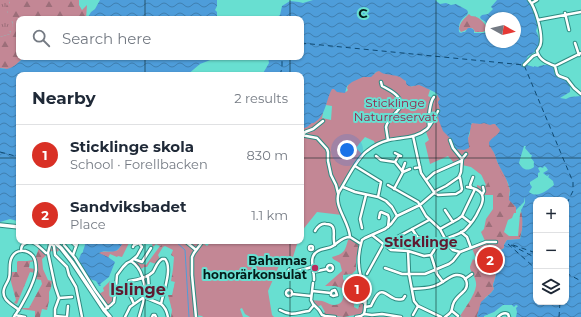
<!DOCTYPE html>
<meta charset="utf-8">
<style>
:root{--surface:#fff;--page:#f6f6f7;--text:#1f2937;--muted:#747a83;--line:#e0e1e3;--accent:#d93025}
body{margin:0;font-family:Montserrat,sans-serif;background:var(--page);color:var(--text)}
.controls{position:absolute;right:12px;bottom:12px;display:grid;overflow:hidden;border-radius:8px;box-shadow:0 1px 3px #0004}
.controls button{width:36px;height:36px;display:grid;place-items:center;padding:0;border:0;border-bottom:1px solid var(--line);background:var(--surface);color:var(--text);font:20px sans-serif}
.compass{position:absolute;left:485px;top:12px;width:36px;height:36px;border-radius:50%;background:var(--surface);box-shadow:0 1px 3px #0004;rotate:98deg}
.you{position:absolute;left:347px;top:150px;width:14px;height:14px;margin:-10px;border:3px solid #fff;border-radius:50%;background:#1a73e8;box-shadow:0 0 0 6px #1a73e833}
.badge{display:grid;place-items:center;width:26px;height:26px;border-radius:50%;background:var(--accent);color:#fff;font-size:13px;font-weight:700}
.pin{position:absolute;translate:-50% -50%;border:2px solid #fff;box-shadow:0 1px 4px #0006}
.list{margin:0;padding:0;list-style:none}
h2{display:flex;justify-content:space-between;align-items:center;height:52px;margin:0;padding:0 16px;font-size:17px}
h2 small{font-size:13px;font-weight:400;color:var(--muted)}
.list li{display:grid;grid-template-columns:26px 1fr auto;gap:12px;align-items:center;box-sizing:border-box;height:60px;padding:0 16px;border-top:1px solid var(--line)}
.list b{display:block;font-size:15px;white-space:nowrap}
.list p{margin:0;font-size:13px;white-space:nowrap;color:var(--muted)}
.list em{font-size:13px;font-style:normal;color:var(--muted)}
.icon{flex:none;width:22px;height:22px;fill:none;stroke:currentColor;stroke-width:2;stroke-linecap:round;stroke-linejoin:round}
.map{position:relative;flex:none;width:581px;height:317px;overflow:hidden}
.search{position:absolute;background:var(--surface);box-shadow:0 1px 3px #0004;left:16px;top:16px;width:288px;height:44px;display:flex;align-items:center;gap:10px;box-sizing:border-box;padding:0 14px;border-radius:8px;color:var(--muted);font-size:15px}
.panel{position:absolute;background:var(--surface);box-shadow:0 1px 3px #0004;left:16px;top:72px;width:288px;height:172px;border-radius:8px}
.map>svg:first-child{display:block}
.grass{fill:url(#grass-tufts)}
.forest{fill:url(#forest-firs)}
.park{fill:#c38795}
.water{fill:url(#water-waves);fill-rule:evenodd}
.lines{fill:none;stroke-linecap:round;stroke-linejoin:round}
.stream{stroke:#4e9dda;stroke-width:1}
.ferry{stroke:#0f4a73;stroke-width:1;stroke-dasharray:5 4;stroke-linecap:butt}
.minor-casing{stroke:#2d8b81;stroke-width:4.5}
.major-casing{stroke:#2d8b81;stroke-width:5.5}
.minor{stroke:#fff;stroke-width:2.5}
.major{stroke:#fff;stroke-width:3.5}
.grid{fill:none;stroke:#031c19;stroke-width:1;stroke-opacity:0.55}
.poi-dot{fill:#b82b5d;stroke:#68dfd1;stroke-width:1.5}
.labels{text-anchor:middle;stroke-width:4;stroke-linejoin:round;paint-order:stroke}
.park-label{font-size:12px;fill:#95244b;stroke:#68dfd1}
.poi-label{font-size:12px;font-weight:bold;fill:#031c19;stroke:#68dfd1;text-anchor:end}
.quarter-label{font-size:14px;font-weight:bold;fill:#5e1a30;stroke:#68dfd1}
.district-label{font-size:16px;font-weight:bold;fill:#5e1a30;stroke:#68dfd1}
.grid-label{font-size:13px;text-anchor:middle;font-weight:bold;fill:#031c19;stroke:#68dfd1;stroke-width:4;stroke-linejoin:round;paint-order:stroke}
</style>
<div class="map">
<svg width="581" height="317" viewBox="0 0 581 317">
<defs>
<pattern id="grass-tufts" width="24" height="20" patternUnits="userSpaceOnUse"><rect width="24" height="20" fill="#c38795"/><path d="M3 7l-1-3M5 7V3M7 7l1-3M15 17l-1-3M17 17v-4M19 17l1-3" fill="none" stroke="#9c6e79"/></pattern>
<pattern id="forest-firs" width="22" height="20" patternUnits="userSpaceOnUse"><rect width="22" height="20" fill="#c38795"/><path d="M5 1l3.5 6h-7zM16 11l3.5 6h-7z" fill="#9c6e79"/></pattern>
<pattern id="water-waves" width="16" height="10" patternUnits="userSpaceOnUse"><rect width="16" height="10" fill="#4e9dda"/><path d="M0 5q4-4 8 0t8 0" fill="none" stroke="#3f7fb0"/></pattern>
</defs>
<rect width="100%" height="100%" fill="#68dfd1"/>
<path class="grass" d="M0,0H9L10,1L7,11L13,24L12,31L9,32H11L10,34L0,37Z"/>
<path class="forest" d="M9,0H79V5L82,10L87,5L86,19H19V57H24C20,61 14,69 7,69C5,69 2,68 0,68V37L10,34L13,24L12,21H7C6,18 6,15 8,13C6,9 5,9 7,4L10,3Z
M469,14L471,16C479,16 484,22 488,29L483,32H475L474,30L472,28C468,28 465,31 461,32L459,29C460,22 464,19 469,14Z
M473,123L500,131L498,135L492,139V149L495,154L497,161L506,178L510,190L509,196L516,207V213H514L512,218L508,220L504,232L509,236H518L520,214L521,211C525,219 522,231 520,239L507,240L504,245V248L492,256L491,255L500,248L499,245L497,247L489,244L483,256V259L476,258L471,246L485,241L481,232L484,229L486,219L493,209V195H484L481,191L477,188V185L483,187L486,185L481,174L477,171L471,164L466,155L476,150L475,148H470L466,153C466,143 471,134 471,125Z
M351,239L357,243L359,246L356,260V270L352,274L343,275V279C354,291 355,291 354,307L358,309L360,303L364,304L363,311L361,314L344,317L323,315V314L325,312L321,305L317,307L312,300C316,301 322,300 325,302C328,303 331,305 334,305C344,305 345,295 342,288L335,286H325L342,271L340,263L333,259L332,257C344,254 345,251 348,240Z
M45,241C55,241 64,251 68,260L59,250L57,252L51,251L42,259L43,269L48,280L52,281L51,288L49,292V301L47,310L42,309L40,317H35V311L21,309V308H29L42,284L41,280L35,279L37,272L35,259L39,248L45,253L48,245Z
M176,241L186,317H171L172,310L168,295H172L175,282L171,281L173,269L174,257L171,255L173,250L165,246L163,247L158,255L160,259L158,260V262L156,264L150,262L147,267H144L141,269L137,264L133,262L134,260L146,265L160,246L165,242Z
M473,259L477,262H483L485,266L492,267L496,275L493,285L494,289L491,293L485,298L477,316L478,317H462L460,316C465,308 475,295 476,286C477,278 471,273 470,268C470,265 472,262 473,259Z
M34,260V261L30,262L29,268L35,269V273L30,272L17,304L14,303L16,300L10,278L11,272H17V262L18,261H27Z"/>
<path class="park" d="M380,70C387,74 394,74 401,77C406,79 406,84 410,86C412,87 413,86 416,85C422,84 426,87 430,90L428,96L434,99L438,94L440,99L450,137L461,149H466L470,147L468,138L470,134V128L472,127L470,125L473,123C479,124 487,120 493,123C496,123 499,127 501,129C500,134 496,136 492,138L489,146L494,156L496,164L504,178L506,192L493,194L487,179L471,167L462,165L460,160L454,163L448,156L430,164L425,143L429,140L426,132L375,144L374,141L365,137L359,144L356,148L362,154L337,194V197L342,215L317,212L301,232V127L323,113L322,118L331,120L332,106L326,105L327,97L332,88L346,92L348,90L347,88C350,78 363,77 372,75C375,74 376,71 380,70Z
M124,241H130L122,257L118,256L117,257L110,254L108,258L99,254L100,252C105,251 114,252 118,250C120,247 122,244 124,241Z
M154,241H178L180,243L182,241H204L203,243L207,246L211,242V241H298L293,257L282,259L268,291L272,315L274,317H250L245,314L242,308L240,309L243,317H203L202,316L196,315V317H174L171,305L176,276V265L174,251L172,246L166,242L160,246L156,244L153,247L152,245Z
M499,243H502C499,253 491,252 488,264L490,265V267L485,266C481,258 485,251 489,244L497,247Z
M110,281L115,288L113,302L108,306L99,294L104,291L103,288Z"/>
<path class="water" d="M100,0H217V6L215,10L217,12V18H219L220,19H87L91,12L95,9Z
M313,0H435L440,4L446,3L451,5L456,4L467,10L468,12L467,15C461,19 458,24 459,32L461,33L463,32H465L468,28H471L474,30V33H484L488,31L489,29L486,22L481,19L480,17L482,15L488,14L493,9L491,7L497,0H528C535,8 540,22 536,31C542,42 540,51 528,56L525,62V65H527L534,67V66L538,67C542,65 543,65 547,65C558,66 551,72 557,76C565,82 571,77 570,92L560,98L566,99L570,97L581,96V317H516L517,312L516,308L518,306L516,305L514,307L512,305H503L494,312L484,316V317H479L477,316L481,302L491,293L494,289L493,285L496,275L492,267H490V261L492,256L504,248V245L507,240L520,239C523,229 523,220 521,210L525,203V197L524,202L516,210V207L509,200C509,197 510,194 510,190C508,179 501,171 497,161C496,159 496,157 495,155C494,151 490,148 489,144C488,139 499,136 500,130L495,124H493L490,125L484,123L480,124L472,123L471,125C471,129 469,133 468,138C468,141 469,144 469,148L464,150L456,149L452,145L450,138L443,131L439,121L438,115L440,110L438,102L440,99C438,97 438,95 436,93C435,92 420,85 419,85C416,85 412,87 409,86C406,85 406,83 406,81C403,80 402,78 400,77C395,75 390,75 386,74C383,74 381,72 379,71L376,72L371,77H363L352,82L347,86L345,93L337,92L334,89H332C326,99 326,116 315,122C314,123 313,123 312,123C310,124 309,126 307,127C305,128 303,128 301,128V75H262L269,63L268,57H301V19H278L277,17L280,15L282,6L290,1L299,2L303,3ZM491,18H515V42H491ZM524,146H526L525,148L531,155H532L531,158C536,164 533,160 534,167C527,172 522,169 519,163L521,156ZM544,166L546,167L548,170L543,173L547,176L549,175V176L548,177L553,181L554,185C547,190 538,199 529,192L532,187L530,184V182L538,177V173L540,172L538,168L540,167L543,168ZM536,200H566V302H536Z
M25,57H215L213,59L200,64L187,75H19V220L17,221L10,219L0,222V68C2,68 5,69 7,69C14,68 19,61 25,57Z
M84,241H124C122,244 119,250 115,251C110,253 105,249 99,253L108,257L115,262L109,277L100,284L101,286H99L98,284L96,281C94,280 91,280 89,278C86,274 80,264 79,259L81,254L83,252V251L85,245Z"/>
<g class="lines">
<path class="stream" d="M175,241L185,250L189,317"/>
<path class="ferry" d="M301,43L524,65L573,182V191L566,205
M280,75L282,68V57
M0,152L19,157
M508,244L536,269
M511,245L536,258
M513,245L536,253
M566,273L581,281
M559,317L560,302"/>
<g class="minor-casing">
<path id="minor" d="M529,0C536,8 542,32 541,42C541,46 539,48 537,51C539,60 547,63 555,66
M532,3L537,0
M565,13L569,30
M538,20L581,12
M575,43L579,55
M524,65L533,56L538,54
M555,66L557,74L559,76L567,79L574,88L581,94
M555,66L581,53
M381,82L382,86C390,90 406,98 399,109C395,114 390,118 387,124L386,127L388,140
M429,126C428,119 430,101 434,97
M301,135L317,138L327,149L328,152V161L331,175L336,185L338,193
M303,135L305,132L313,129L323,121
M413,136L421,173L434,192
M450,140L453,148L462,159
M395,153L401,156
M376,156L381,160L395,162L403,172L394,189
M395,162L399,155
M355,166L381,182L378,197
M415,168L420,167
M402,171L405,163
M403,172L410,169
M426,180L434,173L461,161
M388,185L418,202L426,216L440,229L449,246L453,250L460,252
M343,187L355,192L378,197L386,201L392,207L397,216
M471,187L470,185L473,177
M435,193L436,191L446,186L459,177L461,172L462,159L466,154
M482,195L484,191L483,187
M445,210L453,222
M462,216L471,223
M379,218L380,213L381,212L388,215L389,218L388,227
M362,228L360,219L366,195
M412,229L418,238L424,237L426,239V241
M440,229L458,219L462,216L475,189
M315,231C318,226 321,223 326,224C339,224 331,238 335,245
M461,232L467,237L471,248
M372,235L391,250L408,251L424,256L431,255C434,251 436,246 440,243C447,236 458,236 465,230C471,224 476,217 479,210C487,196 482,189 467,187
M71,241L76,246
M185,241L196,250
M51,244L54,246L55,255L67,267L69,275L76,287L82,317
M51,244L50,245L48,253L55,286L59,298L55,309V317
M361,244L350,237C349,221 333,206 339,192C347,180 356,159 367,151C373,146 381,142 389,140C402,137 415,139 427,129C432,124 434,117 438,111
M64,245L75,258L95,290L108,308
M309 248a2 2 0 1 1 4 0a2 2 0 1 1-4 0Z
M21,251C21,247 22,244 26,243C34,239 40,248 46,253H48
M408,251L409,274L414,301L418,306L441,317
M73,255L78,241
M431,255L437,274L443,282
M134,259L142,262L151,248
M131,261L137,256L142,247L139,243L134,245L133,247
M327 268a3 3 0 1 1 6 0a3 3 0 1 1-6 0Z
M385,268L402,274H425L449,264L453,261L460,252L486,242H496
M288 272a3 3 0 1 1 6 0a3 3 0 1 1-6 0Z
M294,272L312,267
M313,272L327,269
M367,274L383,245L429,220
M465,279L472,274
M314,280C315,271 307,257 318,251C323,248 329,249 333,246C339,242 342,237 350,237
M313,283L311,300L313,304L319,310L322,315L325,316L335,317
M412,289C420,288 429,289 437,285C443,283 449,276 456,275C467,274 470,286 463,292C460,295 456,298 454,302C450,310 455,310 445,317
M286 293a3 3 0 1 1 6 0a3 3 0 1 1-6 0Z
M145,290L149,289L148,276
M312,291L331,293V295L333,296L337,295L336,292L335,290L332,291L331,293
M360,291L362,301L365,303
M292,294L311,296
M59,298L72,297
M134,304L129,293V281C137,280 147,278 153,272C156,267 157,262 162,259H165C173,268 163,293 161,304C165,307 167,312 168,317
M365,307L371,306C373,302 375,297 378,294C383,289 388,296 393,298C396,300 399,300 403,299L405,296
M104,310L111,305L114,302L116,287L117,275L123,267L127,263L131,261C137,265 140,269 142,276C143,280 145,284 145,289C146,296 141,309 139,317
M280,310C292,317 298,312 309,311L314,305
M452,311L458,316
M364,314C366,307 366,290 364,283C364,281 362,279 361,277C360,273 359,269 359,265C358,257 360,247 362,240L365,238L385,229L391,224L397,216L420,205L434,193L438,195L456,194L461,191L462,189L460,178L459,177
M15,315L25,317
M413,315L418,306
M55,316L66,317
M14,317C21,307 35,283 36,270C36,266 36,260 33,256C27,249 16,249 12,257C8,263 11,271 9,278C8,282 5,285 4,289C1,300 12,304 19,310
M67,317L68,306
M125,317L130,307L144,297L161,304
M152,317L153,315H155L156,317
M196,317L192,275V257L194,253L203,241
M356,317L361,316L364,314L372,315L382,314L401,317
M498,317C501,314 504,312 508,314L509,317"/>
</g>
<g class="major-casing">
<path id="major" d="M0,225L19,227
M53,241L61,248L72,262L104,310L110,317"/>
</g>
<use href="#minor" class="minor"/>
<use href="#major" class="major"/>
</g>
<path class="grid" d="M145,0V19M290,0V19M436,0V317M145,57V75M290,57V75M0,158H19M301,158H581M145,241V317M290,241V317"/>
<circle class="poi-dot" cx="315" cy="268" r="4"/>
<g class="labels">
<g class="park-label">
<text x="395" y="107">Sticklinge<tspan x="395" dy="14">Naturreservat</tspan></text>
</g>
<g class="poi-label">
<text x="307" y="265">Bahamas<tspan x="307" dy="14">honorärkonsulat</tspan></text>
</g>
<g class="quarter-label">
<text x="421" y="247">Sticklinge</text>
</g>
<g class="district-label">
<text x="138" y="295">Islinge</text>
</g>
</g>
<g class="grid-label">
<text x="363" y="18">C</text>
</g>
</svg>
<div class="controls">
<button>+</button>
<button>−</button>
<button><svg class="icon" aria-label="layers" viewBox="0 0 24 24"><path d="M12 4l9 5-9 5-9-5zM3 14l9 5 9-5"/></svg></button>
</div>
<svg class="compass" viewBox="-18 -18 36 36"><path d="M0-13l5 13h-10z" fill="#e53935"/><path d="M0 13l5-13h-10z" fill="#747a83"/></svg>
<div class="you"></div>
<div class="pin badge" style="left:357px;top:289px">1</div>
<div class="pin badge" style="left:490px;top:260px">2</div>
<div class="search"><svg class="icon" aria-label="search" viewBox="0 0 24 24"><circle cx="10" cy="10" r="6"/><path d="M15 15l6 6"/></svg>Search here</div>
<section class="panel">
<h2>Nearby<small>2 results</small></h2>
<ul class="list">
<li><span class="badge">1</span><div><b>Sticklinge skola</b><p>School · Forellbacken</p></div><em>830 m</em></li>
<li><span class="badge">2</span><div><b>Sandviksbadet</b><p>Place</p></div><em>1.1 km</em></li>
</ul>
</section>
</div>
